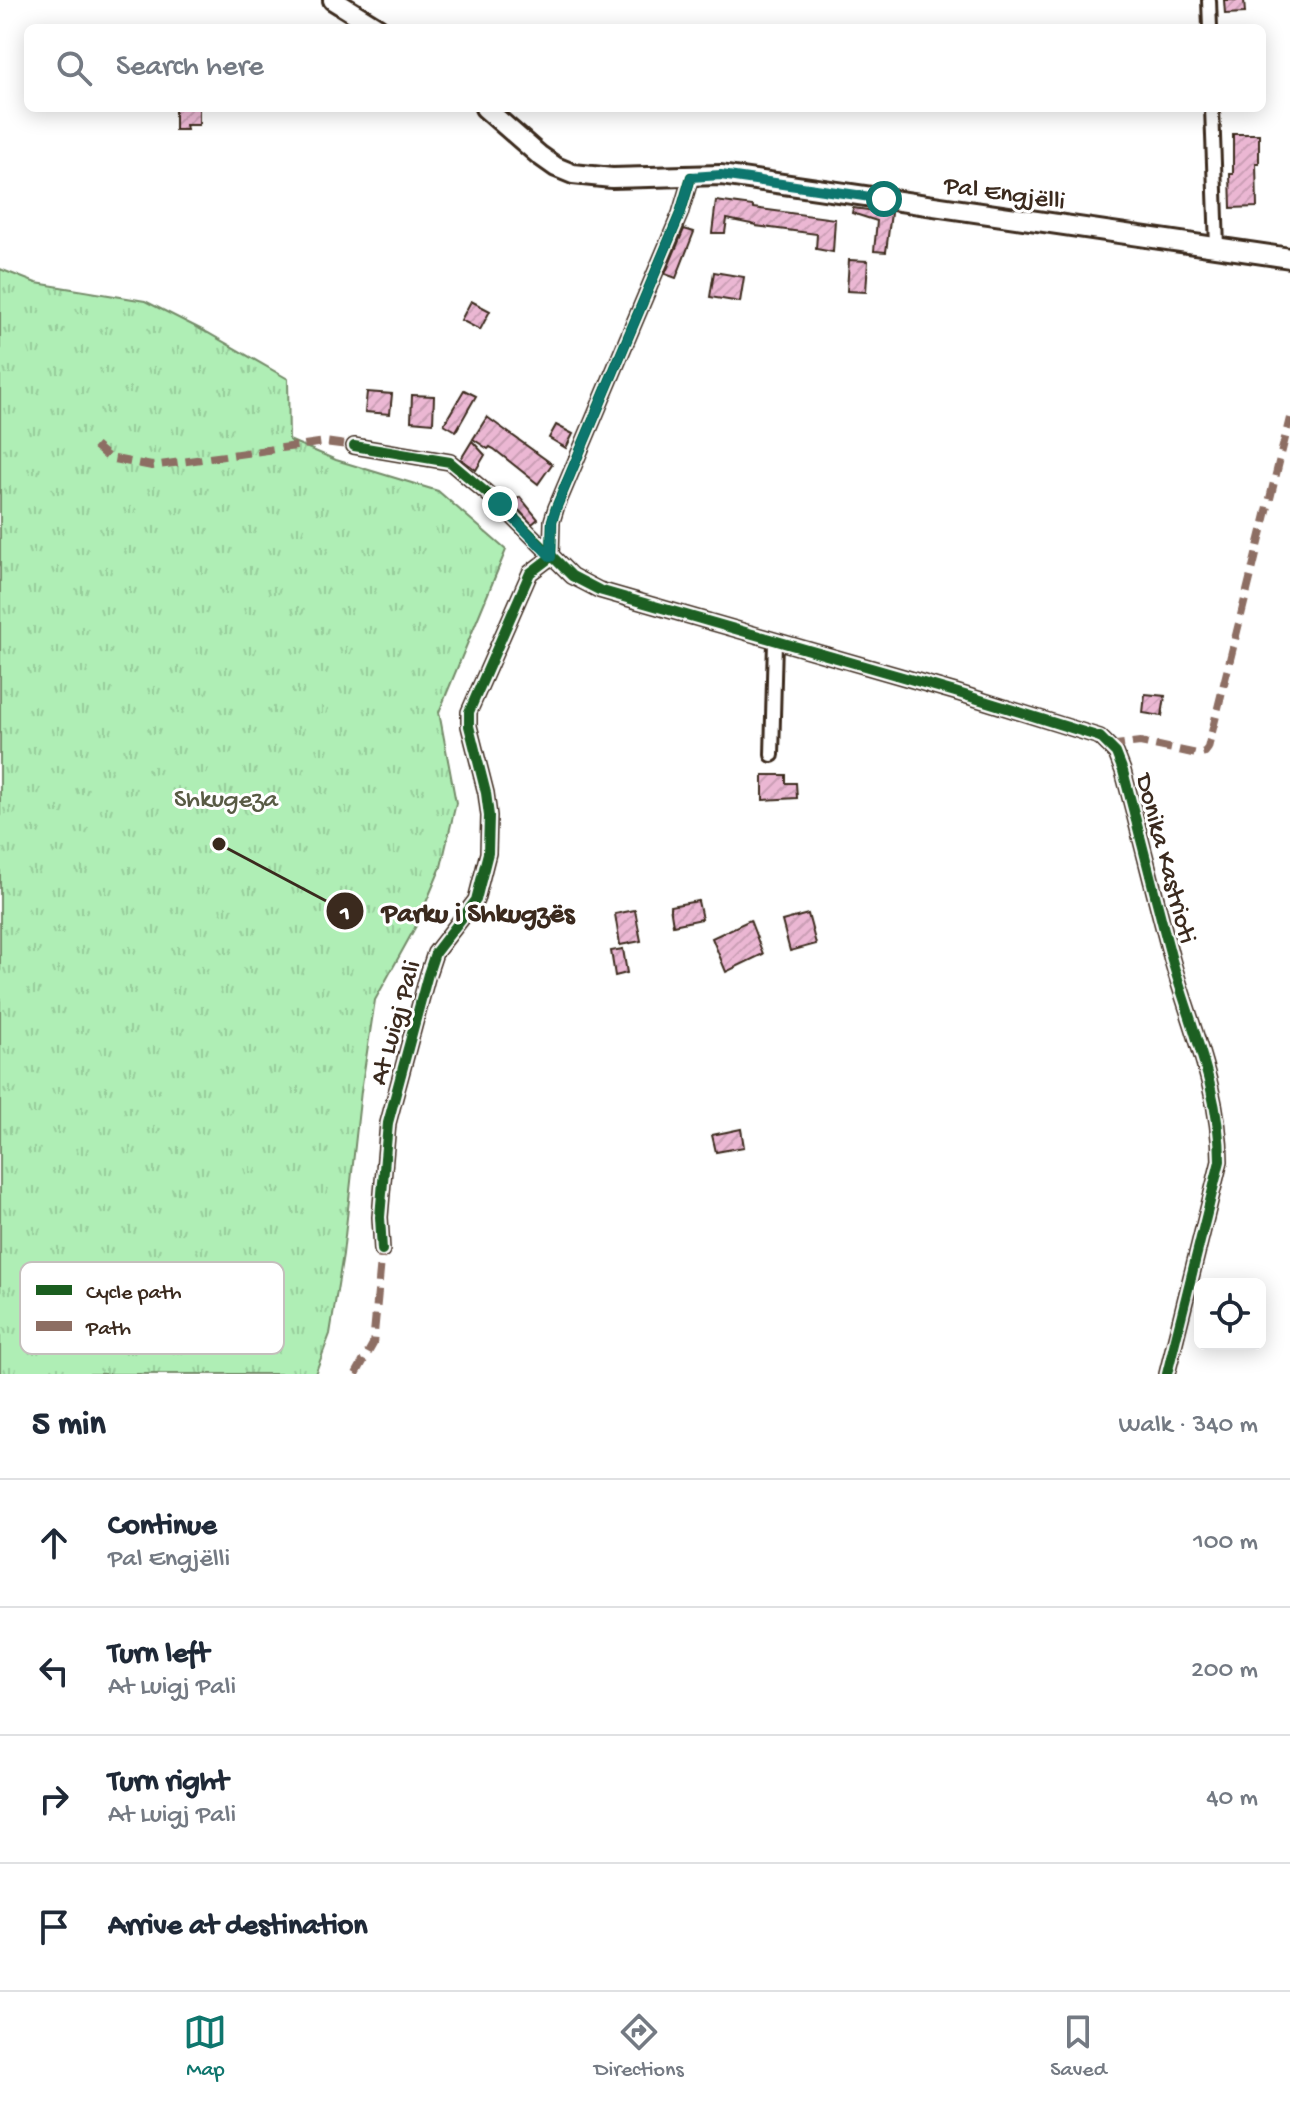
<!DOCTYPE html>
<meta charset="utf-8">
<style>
:root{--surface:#fff;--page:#f6f6f7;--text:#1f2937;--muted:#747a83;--line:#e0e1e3;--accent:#0f766e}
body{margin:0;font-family:"Gochi Hand",sans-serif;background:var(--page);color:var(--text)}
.controls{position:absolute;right:24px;bottom:24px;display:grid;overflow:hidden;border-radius:12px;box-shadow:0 4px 20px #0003}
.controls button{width:72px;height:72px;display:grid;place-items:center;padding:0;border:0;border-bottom:2px solid var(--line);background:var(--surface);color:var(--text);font:40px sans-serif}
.stop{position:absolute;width:24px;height:24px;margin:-18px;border:6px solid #0f766e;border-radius:50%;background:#fff}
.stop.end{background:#0f766e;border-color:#fff;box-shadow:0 2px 8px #0008}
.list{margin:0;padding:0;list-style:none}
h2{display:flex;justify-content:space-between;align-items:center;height:104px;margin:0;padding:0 32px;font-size:34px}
h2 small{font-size:26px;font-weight:400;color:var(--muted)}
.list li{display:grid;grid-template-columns:52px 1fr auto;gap:24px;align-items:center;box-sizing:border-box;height:128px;padding:0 32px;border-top:2px solid var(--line)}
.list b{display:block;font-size:30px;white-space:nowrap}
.list p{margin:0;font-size:26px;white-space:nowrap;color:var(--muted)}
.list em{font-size:26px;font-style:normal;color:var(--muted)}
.icon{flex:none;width:44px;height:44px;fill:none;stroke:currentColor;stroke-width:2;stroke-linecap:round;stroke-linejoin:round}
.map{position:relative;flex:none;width:1290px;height:1374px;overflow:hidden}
.search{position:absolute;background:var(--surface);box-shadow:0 4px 20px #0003;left:24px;right:24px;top:24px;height:88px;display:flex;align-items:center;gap:20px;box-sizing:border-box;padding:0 28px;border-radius:12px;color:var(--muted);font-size:30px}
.sheet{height:616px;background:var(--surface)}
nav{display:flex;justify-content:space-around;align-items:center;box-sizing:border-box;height:112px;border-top:2px solid var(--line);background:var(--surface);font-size:22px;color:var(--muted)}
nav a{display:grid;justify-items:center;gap:4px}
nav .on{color:var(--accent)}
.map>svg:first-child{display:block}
.park{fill:url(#park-tufts);stroke:#758c6a;stroke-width:2}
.building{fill:url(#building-hatch);stroke:#3b2a1e;stroke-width:2}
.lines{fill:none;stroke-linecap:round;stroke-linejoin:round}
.minor-casing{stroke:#3b2a1e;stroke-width:18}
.secondary-casing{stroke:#3b2a1e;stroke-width:24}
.minor{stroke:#fff;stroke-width:12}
.secondary{stroke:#fff;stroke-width:18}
.quiet{stroke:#8d6e63;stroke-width:8;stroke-dasharray:16 8;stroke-linecap:butt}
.cycleway-casing{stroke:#fff;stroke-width:15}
.cycleway{stroke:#1b5e20;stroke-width:10}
.route{stroke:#0f766e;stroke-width:10}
.labels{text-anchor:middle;stroke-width:6;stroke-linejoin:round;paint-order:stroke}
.street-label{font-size:26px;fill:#3b2a1e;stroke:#fff}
.park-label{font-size:26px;fill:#585b44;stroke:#fff}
.key{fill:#fff;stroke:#c4bfbc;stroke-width:2}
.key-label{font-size:22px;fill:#3b2a1e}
.leader{fill:none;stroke:#3b2a1e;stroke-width:3}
.callout-dot{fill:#3b2a1e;stroke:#fff;stroke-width:3}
.mark-label{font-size:24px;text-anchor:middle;font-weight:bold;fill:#fff}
.callout-label{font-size:28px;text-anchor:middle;font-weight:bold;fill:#3b2a1e;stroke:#fff;stroke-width:6;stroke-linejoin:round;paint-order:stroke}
</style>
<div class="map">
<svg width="1290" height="1374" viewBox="0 0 1290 1374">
<defs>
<pattern id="park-tufts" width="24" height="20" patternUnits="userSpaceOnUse" patternTransform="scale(2)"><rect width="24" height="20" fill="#afeeb5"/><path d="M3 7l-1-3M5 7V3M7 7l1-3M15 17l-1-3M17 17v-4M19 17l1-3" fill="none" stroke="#97cc9b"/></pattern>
<pattern id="building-hatch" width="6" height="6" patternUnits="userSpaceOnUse" patternTransform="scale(2)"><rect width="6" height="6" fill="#ebb7d3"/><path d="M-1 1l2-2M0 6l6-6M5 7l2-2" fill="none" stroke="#ca9eb5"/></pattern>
</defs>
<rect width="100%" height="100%" fill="#fff"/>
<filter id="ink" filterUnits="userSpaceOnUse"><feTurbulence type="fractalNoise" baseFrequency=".0125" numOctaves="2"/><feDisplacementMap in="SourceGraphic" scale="16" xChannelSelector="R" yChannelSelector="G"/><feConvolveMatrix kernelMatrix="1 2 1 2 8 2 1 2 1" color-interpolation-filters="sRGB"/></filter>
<g filter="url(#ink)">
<path class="park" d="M0,269L36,283L145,301L208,333L288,379L289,440L336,460L438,491L506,550L439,712L456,803L441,867L417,924L375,1000L361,1091L343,1254L330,1334L315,1374H0Z"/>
<path class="building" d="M1224,0H1244L1245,13L1225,14Z
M175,108H199V125H186L187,130H175Z
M1233,134H1259V163H1256L1257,207L1231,208L1230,174H1233Z
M716,201L753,206V208L835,219L833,252L816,249L817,234L756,226V225L727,219L725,233H712Z
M853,208L891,213L886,252L874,251L877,221L852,213Z
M684,229L694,232L676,278L665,274Z
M849,260L868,261L866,292L847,291Z
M714,272L744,277L740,302L710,297Z
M471,301L490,311L480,330L461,320Z
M464,390L476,396L456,431L444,424Z
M367,392L392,394L390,414L365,412Z
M412,395L434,396L433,423L411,421Z
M487,417L552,464L538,484L494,449L490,447L488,449L473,439Z
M556,425L573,434L566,448L549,438Z
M472,441L485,455L476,470L461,459Z
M520,497L538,519L532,524L512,503Z
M1145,694L1165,696L1162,716L1143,713Z
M763,775H786V783H796L797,798L763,800Z
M698,901L702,919L673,925L670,906Z
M635,910L641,941L620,945L615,914Z
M808,914L816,944L790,951L782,921Z
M750,920L763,954L726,972L712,938Z
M623,949L627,973L615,976L611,951Z
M741,1129L744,1147L716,1152L712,1135Z"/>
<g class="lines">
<g class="minor-casing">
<path id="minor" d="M1209,0L1210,28
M1212,108L1217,247
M354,446L450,462L500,504L572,576L599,590L955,692L1100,737L1116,753L1123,771C1140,834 1155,897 1172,960C1191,1027 1220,1091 1220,1161L1167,1374
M772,755L775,641
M382,1250L380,1217L388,1123L428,974L435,953L476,900L488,853L489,816L486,793L469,726V712L530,573L551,557L552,521L556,508L680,214L691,177"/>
</g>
<g class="secondary-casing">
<path id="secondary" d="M333,0L378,28
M485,108L539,155L556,167L573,174L612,178L721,175L1290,258"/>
</g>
<use href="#minor" class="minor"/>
<use href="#secondary" class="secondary"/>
<path class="quiet" d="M95,446L109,458L152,466L325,442L354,446
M1108,746L1140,742L1197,754L1205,752L1208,748L1290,418
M356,1374L373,1344L382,1250"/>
<g class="cycleway-casing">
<path id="cycleway" d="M354,446L450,462L500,504L572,576L599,590L955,692L1100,737L1116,753L1123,771C1140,834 1155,897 1172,960C1191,1027 1220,1091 1220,1161L1167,1374
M382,1250L380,1217L388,1123L428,974L435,953L476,900L488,853L489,816L486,793L469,726V712L530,573L551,557L552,521L556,508L680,214L691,177"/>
</g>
<use href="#cycleway" class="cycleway"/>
</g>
</g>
<g class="lines" filter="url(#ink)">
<path class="route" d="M500,504L551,557L552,521L556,508L680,214L691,177L721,175L884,199"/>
</g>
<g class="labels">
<g class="street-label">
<text transform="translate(1005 191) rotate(8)" y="9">Pal Engjëlli</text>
<text transform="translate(1168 858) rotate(75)" y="9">Donika Kastrioti</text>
<text transform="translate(393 1022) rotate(-74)" y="9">At Luigj Pali</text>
</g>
<g class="park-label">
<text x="226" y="806">Shkugeza</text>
</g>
</g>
<rect x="20" y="1262" width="264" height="92" rx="12" class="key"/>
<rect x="36" y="1285" width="36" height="10" fill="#1b5e20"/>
<rect x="36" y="1321" width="36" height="10" fill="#8d6e63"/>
<g class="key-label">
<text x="86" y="1298">Cycle path</text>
<text x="86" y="1334">Path</text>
</g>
<path class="leader" d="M219 844L345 911"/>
<g class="callout-dot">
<circle cx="219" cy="844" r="8"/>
<circle cx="345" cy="911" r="20"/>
</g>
<g class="mark-label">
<text x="345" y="919">1</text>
</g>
<g class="callout-label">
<text x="478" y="921">Parku i Shkugzës</text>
</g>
</svg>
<div class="controls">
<button><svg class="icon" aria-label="locate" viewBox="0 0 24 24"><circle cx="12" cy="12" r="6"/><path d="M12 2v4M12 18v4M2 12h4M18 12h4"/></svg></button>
</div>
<div class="stop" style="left:884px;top:199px"></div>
<div class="stop end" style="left:500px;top:504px"></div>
<div class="search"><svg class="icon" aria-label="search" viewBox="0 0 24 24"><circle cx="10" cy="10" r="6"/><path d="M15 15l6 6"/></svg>Search here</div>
</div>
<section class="sheet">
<h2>5 min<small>Walk · 340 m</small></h2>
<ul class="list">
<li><svg class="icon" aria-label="ahead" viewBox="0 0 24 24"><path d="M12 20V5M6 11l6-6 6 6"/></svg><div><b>Continue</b><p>Pal Engjëlli</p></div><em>100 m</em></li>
<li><svg class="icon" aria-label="left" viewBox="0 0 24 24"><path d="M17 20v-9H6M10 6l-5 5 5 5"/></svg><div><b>Turn left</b><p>At Luigj Pali</p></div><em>200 m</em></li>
<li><svg class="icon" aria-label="right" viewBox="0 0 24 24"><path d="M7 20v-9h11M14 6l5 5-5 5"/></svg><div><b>Turn right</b><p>At Luigj Pali</p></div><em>40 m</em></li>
<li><svg class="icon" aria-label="arrive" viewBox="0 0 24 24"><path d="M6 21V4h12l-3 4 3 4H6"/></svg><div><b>Arrive at destination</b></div></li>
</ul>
</section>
<nav>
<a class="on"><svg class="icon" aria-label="map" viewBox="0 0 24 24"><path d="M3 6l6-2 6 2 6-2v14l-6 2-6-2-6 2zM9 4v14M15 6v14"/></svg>Map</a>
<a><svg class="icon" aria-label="directions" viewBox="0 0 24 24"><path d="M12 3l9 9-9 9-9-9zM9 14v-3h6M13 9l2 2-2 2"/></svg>Directions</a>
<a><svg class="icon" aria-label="saved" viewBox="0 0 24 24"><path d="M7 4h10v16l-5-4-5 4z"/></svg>Saved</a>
</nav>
